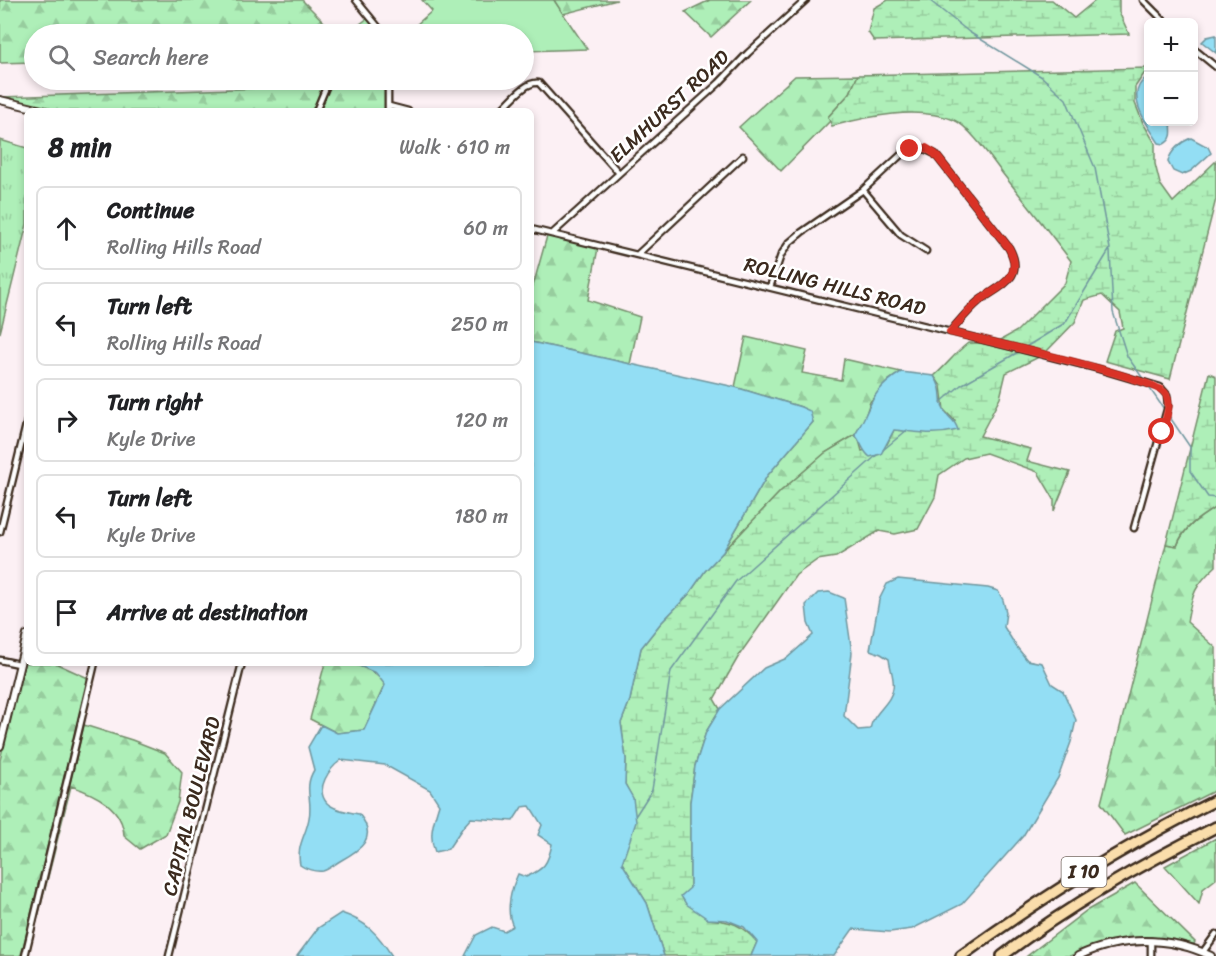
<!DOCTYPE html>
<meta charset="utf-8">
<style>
:root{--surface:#fff;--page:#f6f6f6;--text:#202124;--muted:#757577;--line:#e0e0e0}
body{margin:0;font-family:Sriracha,sans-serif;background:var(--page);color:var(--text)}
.controls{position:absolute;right:18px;top:18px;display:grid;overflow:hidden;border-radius:9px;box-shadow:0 3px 9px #0003}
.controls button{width:54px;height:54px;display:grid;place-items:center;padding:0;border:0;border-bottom:2px solid var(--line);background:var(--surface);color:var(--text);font:30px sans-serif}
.stop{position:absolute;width:18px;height:18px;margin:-14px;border:4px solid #d93025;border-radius:50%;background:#fff}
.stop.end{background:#d93025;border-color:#fff;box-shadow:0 2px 6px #0008}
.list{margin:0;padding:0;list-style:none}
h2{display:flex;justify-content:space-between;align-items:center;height:78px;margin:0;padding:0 24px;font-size:26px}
h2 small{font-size:20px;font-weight:400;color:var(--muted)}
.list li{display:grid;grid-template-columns:39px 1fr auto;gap:18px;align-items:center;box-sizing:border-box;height:84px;margin:0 12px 12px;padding:0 12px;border:2px solid var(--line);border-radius:9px}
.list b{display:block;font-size:22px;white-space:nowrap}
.list p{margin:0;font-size:20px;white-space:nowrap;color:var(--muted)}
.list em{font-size:20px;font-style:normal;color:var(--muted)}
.icon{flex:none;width:33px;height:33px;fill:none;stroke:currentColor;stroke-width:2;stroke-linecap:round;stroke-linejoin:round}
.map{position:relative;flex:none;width:1216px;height:956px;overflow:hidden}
.search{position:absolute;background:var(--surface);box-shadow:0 3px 9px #0003;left:24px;top:24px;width:510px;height:66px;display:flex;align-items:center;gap:15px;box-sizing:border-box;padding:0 21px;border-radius:33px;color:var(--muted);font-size:22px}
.panel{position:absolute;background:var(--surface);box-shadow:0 3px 9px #0003;left:24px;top:108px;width:510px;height:558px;border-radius:9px}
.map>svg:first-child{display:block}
.grass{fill:#aeefb8;stroke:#748c6b;stroke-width:1.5}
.forest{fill:url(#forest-firs);stroke:#748c6b;stroke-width:1.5}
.wetland{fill:url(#wetland-marsh);stroke:#748c6b;stroke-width:1.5}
.park{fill:url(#park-tufts);stroke:#748c6b;stroke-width:1.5}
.water{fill:#93def4;stroke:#70969e;stroke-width:1.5}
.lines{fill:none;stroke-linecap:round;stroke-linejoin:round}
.stream{stroke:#70969e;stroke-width:1.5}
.minor-casing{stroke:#3b2a1e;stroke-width:9}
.tertiary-casing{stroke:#3b2a1e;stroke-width:10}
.motorway-casing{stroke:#3b2a1e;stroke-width:14}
.minor{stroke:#fff;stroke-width:4.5}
.tertiary{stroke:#fff;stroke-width:6}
.motorway{stroke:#faddab;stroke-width:9}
.route{stroke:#d93025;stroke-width:8}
.labels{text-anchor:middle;stroke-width:5;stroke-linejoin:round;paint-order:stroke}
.shield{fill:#fff;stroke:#766a62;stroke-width:1.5}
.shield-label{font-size:18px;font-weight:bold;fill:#3b2a1e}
.street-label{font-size:20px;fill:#3b2a1e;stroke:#fff}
</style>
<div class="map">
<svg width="1216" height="956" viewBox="0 0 1216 956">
<defs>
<pattern id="forest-firs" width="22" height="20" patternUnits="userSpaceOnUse" patternTransform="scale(1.5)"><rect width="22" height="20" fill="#aeefb8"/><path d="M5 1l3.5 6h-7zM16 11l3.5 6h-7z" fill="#97cd9e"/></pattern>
<pattern id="wetland-marsh" width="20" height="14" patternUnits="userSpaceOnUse" patternTransform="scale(1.5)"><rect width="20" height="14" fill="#aeefb8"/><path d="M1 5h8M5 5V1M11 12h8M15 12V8" fill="none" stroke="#97cd9e"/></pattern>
<pattern id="park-tufts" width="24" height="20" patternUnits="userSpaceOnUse" patternTransform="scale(1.5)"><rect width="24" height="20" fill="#aeefb8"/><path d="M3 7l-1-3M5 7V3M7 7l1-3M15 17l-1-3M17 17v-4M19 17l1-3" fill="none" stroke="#97cd9e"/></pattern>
</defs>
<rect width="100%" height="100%" fill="#fcf0f4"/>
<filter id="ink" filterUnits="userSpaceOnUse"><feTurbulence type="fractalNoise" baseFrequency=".0167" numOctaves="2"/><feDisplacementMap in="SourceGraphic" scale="12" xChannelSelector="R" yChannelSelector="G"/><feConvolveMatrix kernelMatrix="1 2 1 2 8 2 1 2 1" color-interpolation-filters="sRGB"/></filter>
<g filter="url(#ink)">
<path class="grass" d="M422,0H554L587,49L524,51V34H409L408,32L432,11Z"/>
<path class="forest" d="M0,0H302L336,34H34V62L0,63Z
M554,0H617L563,14Z
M710,0H751L711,37L685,12Z
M368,18L381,34H347Z
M858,75L850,93L828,117L830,121L781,171L739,127L795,76Z
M385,84L386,105L384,111H320L330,85Z
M323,86L313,111H60L1,97Z
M547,236L598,248L588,300L640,317L630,364L531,342V286H533Z
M746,337L807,351L802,373L841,380L844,359L901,372L889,380L870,402L864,420L855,435L825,453L781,491L723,552L767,476L813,422L801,407L735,387Z
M1216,507V566C1195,585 1192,594 1187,622L1216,648V790L1125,835L1101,803L1166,544L1177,546C1184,527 1200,517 1216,507Z
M27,657V663H55L88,678L21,956H0V760L22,665Z
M325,663C351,663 368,663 385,684L364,730L337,733L310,719Z
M84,725L132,740L165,753L182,772L178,802L166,834L140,849L124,836C123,807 95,794 71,786L28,956Z
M1216,838V879L1203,889L1199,904L1165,866Z
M1135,883L1195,942L1194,944L1148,937L1135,938L1112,941L1090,947L1070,956H1027L1086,911Z"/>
<path class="wetland" d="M888,0H1052L1074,18L1096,0H1119V12L1129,34L874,41L868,32L874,8Z
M1148,68L1135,87V103L1143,123L1155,143V164L1160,184L1173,202L1216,161V199L1170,379L1105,361L1115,331L1123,328L1120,312L1102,295L1084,300L1075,322L1046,352L999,341L1017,331L1065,283L1071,261C1049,232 1026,203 1003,174C993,161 969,126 954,120C917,106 869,116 832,126L828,117L850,93L858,75Z
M968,343H981L1039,357L1006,373L1000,398L980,436L1031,449L1027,461L1070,472L1054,511V499L1038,472L986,453L964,458L939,475L935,497L918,529L895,534L879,531L836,557L817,560L796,575L740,654L714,699L720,709L706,732L695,766L690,802V889L708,919C732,921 741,924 757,942L751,956H664L647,903L622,863L633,799L625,784L626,759L621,723L630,700L641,648L660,624L689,594L705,571L781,491L825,453L855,435L859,440L862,451L887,444L894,430L909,431L955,421L944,410L941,386L934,376C946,366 955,353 968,343Z
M1209,373L1216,376V507C1200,517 1183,527 1177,546L1166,544Z"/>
<path class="park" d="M0,140L27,148V224L0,333Z"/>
<path class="water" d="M1216,35V53L1202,42L1207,37Z
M1148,74V122L1171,123C1172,133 1173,139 1164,144L1159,143C1150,129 1130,103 1139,86C1141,82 1146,78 1148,74Z
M1191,138L1208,147L1211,153L1191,171L1182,175L1173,171L1168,162C1170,151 1181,142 1191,138Z
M531,342L735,387L801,407L810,411L813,422L767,476L723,552L705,571L689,594L660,624L641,648L630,700L621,723L626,759L625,784L633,798L636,822L622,863L647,903L664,956H465L476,935L492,927L504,931L513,926C505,911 511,889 518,874L526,877C544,869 548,864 552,844L538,835L542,825L530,806L522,807L513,821L471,818L463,827L448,849L435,852C428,835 434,821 439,804L430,790L385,765L341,760C330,768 314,789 327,803C334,810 349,812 359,814C379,838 360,850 340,861C335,864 328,870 323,871C315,872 305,869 300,865C296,845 306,836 309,818C313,800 303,788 314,770L308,747L321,725L337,733L364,730L385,685L376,673L352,663H531Z
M901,372L934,376C945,392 938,398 944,410C948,419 954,417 958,430C934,436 918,432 894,430L881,454L870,457C862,451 862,443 855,435C873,405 868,393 901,372Z
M898,579L988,588L998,591L1003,600L1006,612L1004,627L1016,646L1027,660L1042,663L1052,684L1063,691L1076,720L1071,742L1058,778L1023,836L962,904L912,929L890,932L853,929L834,956H751L757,942L744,927L727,920L708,919L686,904L681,896L690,888V802L695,766L706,732L720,709L764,668L787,658L813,635L808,623L806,605L818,593L829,592L844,598L852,653L844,716L858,730L870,729C873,712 891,704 893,688C895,680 890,668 889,659L881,654L870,650L879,600L887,584Z
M341,913C366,921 378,934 392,956H297L318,928Z"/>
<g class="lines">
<path class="stream" d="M929,0L969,32L1042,77L1066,99L1095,168L1110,249L1065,323L1024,348
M1110,251L1113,312L1127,356L1144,380
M1148,386L1164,409
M941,402L961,385L1020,351
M1167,413L1190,447V471L1208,497L1216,498
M883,450L907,430
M636,815L652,790L671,671L736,581L877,455"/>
<g class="minor-casing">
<path id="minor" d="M356,0L384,34
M1143,0L1165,22
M1194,49L1216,67
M389,106L408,111
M316,111L329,80
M388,111V80
M500,111C510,102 525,81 539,83L619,173
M863,190L901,235L926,251
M531,229L1020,349L1099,369L1160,387L1167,395L1168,406L1134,528
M552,234L719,83L748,53L806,0
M638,254L743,156
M770,287L781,255L789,243L802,232L863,190L904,152L920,147L935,154L1009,248C1026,279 999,286 979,301C968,310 959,322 950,332
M0,532L27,421
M0,660L19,664
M1203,952L1216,934
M25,956L95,663
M169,956L242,663
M1151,956V941"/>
</g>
<g class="tertiary-casing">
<path id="tertiary" d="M0,100L46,111
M0,746L27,635
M1078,956C1121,936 1169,936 1211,956"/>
</g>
<g class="motorway-casing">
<path id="motorway" d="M961,956C1042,897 1126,845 1216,800
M1002,956C1068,906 1142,864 1216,827"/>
</g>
<use href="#minor" class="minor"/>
<use href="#tertiary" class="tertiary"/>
<use href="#motorway" class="motorway"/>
</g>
</g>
<g class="lines" filter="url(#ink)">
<path class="route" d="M910,149L926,148L935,154L1009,248C1025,279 999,286 979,301C968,310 959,322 950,332C979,339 1155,378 1165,393C1173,403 1165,421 1162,432"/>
</g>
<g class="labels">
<rect class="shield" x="1061.5" y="857" width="45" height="30" rx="4.5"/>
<g class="shield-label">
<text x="1084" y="878">I 10</text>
</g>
<g class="street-label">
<text transform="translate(669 106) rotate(-43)" y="7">ELMHURST ROAD</text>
<text transform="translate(835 286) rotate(14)" y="7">ROLLING HILLS ROAD</text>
<text transform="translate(191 806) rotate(-76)" y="7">CAPITAL BOULEVARD</text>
</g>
</g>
</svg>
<div class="controls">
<button>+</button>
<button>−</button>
</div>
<div class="stop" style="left:1162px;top:432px"></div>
<div class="stop end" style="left:910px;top:149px"></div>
<div class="search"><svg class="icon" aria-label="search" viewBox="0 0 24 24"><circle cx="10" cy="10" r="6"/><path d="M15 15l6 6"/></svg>Search here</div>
<section class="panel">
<h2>8 min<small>Walk · 610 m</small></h2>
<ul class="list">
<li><svg class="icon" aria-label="ahead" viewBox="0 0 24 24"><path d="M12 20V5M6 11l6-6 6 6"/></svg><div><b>Continue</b><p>Rolling Hills Road</p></div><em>60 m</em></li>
<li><svg class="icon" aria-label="left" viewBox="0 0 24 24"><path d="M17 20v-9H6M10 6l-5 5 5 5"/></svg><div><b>Turn left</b><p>Rolling Hills Road</p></div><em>250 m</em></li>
<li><svg class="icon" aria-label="right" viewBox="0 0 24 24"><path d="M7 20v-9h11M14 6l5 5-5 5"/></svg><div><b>Turn right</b><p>Kyle Drive</p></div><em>120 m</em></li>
<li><svg class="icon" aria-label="left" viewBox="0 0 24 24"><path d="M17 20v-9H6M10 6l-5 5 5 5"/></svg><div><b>Turn left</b><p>Kyle Drive</p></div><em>180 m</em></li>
<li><svg class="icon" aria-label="arrive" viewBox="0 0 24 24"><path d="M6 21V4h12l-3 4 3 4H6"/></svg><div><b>Arrive at destination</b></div></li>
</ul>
</section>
</div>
